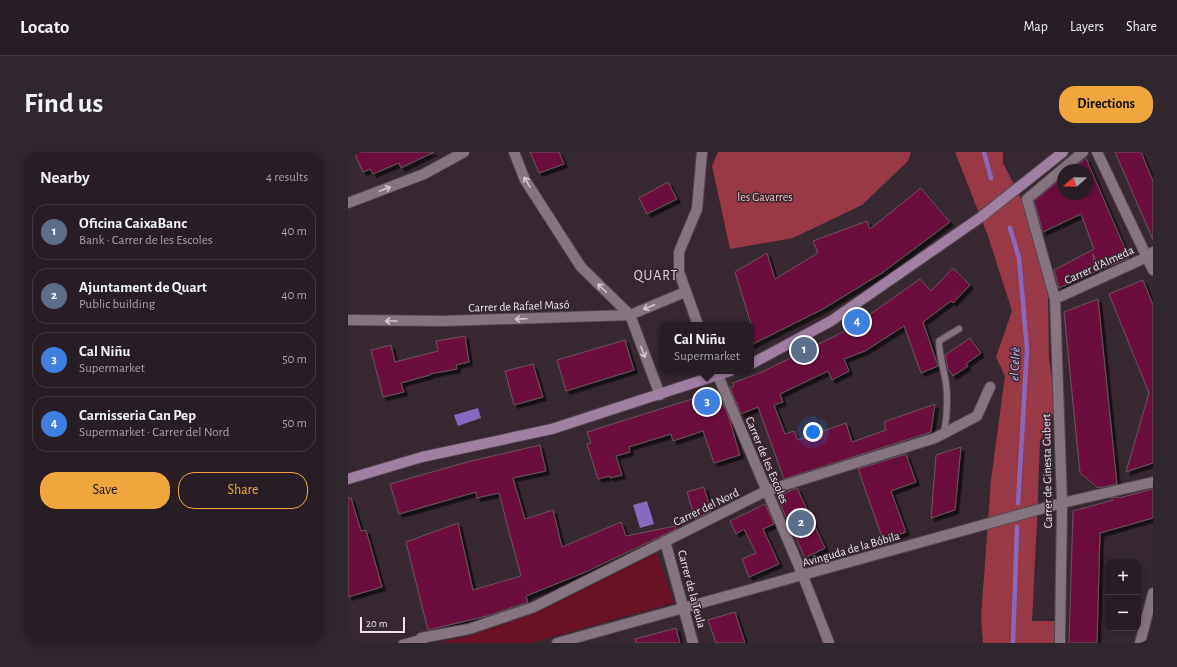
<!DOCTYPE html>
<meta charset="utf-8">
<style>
:root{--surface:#281d25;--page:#30262d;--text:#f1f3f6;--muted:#a5a2a7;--line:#443b42;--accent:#efa73d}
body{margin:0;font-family:"Alegreya Sans",sans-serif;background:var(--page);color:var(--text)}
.controls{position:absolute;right:12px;bottom:12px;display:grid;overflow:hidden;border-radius:8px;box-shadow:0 2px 10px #0003}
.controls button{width:36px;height:36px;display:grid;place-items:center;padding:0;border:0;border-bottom:1px solid var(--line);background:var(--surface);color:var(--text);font:20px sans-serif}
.compass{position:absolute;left:709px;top:12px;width:36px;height:36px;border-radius:50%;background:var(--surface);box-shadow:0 2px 10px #0003;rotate:250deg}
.scale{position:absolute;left:12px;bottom:10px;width:45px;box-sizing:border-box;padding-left:4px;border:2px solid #efe4eb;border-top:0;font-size:11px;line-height:14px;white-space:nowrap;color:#efe4eb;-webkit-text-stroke:3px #362731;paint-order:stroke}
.you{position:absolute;left:465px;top:280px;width:14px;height:14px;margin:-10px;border:3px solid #fff;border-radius:50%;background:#1a73e8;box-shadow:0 0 0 6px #1a73e833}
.badge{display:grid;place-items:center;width:26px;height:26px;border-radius:50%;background:var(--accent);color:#fff;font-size:13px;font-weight:700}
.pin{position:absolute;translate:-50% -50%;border:2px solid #fff;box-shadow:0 1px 4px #0006}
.popup{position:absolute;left:312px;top:170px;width:94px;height:52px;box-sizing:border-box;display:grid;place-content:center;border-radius:8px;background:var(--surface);filter:drop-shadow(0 1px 3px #0005);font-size:13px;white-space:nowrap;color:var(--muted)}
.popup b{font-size:15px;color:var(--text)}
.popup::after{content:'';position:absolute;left:50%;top:100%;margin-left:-8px;border:8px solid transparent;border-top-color:var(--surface)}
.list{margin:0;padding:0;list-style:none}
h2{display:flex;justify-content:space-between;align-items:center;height:52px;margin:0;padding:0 16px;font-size:17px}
h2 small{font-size:13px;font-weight:400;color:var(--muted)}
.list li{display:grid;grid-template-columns:26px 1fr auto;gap:12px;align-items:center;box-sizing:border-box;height:56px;margin:0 8px 8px;padding:0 8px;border:1px solid var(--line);border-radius:16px}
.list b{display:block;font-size:15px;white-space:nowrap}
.list p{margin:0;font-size:13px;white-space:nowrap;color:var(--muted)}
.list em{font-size:13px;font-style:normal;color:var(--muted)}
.actions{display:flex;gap:8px;padding:12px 16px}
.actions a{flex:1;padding:9px 0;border:1px solid var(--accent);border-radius:16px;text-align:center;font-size:14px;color:var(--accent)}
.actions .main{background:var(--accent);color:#111}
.map{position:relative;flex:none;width:805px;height:491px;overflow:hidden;border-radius:16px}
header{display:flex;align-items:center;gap:24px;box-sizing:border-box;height:56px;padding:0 20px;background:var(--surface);border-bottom:1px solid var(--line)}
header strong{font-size:19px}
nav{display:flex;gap:22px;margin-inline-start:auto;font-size:14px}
.intro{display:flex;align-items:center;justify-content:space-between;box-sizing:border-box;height:96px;padding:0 24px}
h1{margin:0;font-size:28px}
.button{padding:10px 18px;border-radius:16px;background:var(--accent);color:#111;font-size:14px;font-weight:700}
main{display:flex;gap:24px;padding:0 24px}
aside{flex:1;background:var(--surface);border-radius:16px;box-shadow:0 2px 10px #0003}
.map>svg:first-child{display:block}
.green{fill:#6a1223}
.forest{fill:#993945}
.water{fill:#8869be}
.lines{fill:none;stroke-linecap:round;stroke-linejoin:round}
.stream{stroke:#8869be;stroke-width:4.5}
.building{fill:#6b113d;stroke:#69545b;filter:url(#shadow)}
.lane-casing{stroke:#544650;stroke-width:8}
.street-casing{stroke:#544650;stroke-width:12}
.secondary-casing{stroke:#544650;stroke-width:12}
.lane{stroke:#877481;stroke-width:6}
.street{stroke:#877481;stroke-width:10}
.secondary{stroke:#a17fa3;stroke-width:10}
.oneway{stroke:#d5c8d0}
.labels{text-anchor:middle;stroke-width:3;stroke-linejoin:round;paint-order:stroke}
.park-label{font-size:12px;fill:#f5bec0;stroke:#362731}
.street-label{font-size:12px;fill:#efe4eb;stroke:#362731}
.water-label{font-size:13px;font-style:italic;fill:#ceb8fa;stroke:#362731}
.quarter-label{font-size:14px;letter-spacing:1px;fill:#e3cfdc;stroke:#362731}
</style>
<header>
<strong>Locato</strong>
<nav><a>Map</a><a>Layers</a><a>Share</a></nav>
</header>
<div class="intro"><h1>Find us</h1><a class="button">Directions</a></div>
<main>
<aside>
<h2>Nearby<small>4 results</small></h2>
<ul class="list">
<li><span class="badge" style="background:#5c6f8a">1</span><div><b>Oficina CaixaBanc</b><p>Bank · Carrer de les Escoles</p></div><em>40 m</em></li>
<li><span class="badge" style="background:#5c6f8a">2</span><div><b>Ajuntament de Quart</b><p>Public building</p></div><em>40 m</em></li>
<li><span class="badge" style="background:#3f7fe0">3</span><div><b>Cal Niñu</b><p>Supermarket</p></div><em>50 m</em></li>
<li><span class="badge" style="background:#3f7fe0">4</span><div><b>Carnisseria Can Pep</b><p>Supermarket · Carrer del Nord</p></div><em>50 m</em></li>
</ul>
<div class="actions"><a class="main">Save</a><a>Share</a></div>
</aside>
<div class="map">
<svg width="805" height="491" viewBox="0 0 805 491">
<defs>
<filter id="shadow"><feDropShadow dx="3.5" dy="3.5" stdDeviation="0" flood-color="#0009"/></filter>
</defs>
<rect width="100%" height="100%" fill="#362731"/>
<path class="green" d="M309,401L326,451L183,491H91L121,484L188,461Z"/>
<path class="forest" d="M370,0H563L560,9L514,53L445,86L382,97L364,14Z
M607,0H655V11L677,54L700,142L701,207L708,255L692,289L689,370L684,469H707L706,491H635L633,466L643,328L657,224L648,205L664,159L640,84Z"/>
<path class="water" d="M130,256L133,266L110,274L106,263Z
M299,349L306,372L292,376L285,353Z"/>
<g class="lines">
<path class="stream" d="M636,0L643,26
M662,76L671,106L679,197L670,351
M665,491L669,375"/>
</g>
<path class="building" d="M6,0H86L53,16L51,11L25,22L22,17L15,20Z
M182,0H211L216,12L191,21Z
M767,0H793L805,29V88Z
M738,6L781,106L752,118L745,102L747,120L711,136L706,118L746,97L733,62L695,80L686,49L715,25V42H739V18H724Z
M320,30L329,47L299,62L291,46Z
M573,36L602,70L534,121L475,157L403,193V172L387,120L419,101L427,127L470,101L465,89L519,69L522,77Z
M605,116L622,133L605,151L603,149L575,170L590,214L573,221L556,174L517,199L496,207L501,219L484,228L480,219L432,242L435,250L426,253L437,282L446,279L450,288L498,271L504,290L538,278L536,270L587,252L583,280L436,327L410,255L393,262L382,235L386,234L385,231L414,220L487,184L504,175L572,127L583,139Z
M795,128L805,153V311L778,320L801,241L761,142Z
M750,147L769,332L750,336L732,321L716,160Z
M117,184L121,210L108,213L109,217L82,222V223L53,231L56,240L35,245L23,198L43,193L47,210L90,199L88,189Z
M622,186L633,201L618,212L620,214L605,224L600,217L597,203Z
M277,188L286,218L218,239L209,208Z
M185,212L195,245L166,253L157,219Z
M370,239L381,266L392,303L366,311L355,279L325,289L323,282L281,295L282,300L268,304L274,323L262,326V324L250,327L239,292L243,291L239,280Z
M192,293L198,319L165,326L177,367L205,358L214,395L273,370L278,384L327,374L328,377L240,419L178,444L180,450L139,464L80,478L58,390L110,371L125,438L173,424L159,372L151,341L129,346L128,340L51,362L42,332L119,310Z
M613,295L607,358L583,366L588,303Z
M558,302L568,330L543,339L558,380L535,388L510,317Z
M356,335L363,359L347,367L339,340Z
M449,336L477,396L457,406L429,345Z
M805,337V366L752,381L749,491H721L725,359L765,348L763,346L770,345L771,346Z
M0,346H3L13,379L18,378L34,435L0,445Z
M417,352L426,372L415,377L431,412L401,425L394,407L408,401L396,377L388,382L382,369Z
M387,460L397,491H368L360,468Z
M328,476L332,491H288L287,487Z"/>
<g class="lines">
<g class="lane-casing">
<path id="lane" d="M596,281C599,265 600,248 598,232C596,217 591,204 591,189L611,177
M54,491L73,486"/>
</g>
<g class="street-casing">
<path id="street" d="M166,0L177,28L233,115L282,163L312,243
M749,0L805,118
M0,51L76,22L116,0
M707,147L799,105L805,100
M0,168L96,169L282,163L337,140
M350,173L331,120V100L349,57L354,0
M368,219L455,424L481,491
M317,389L345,491
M74,491L73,486L121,477L186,455L418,339L587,286L629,264L642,235
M209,491L714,351L805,330
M712,491L714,351L707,147L679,47L735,0
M792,491L805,441"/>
</g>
<g class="secondary-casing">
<path id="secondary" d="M403,212L483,169L633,65L715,0
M0,327L74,305L204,277L382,219"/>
</g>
<use href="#lane" class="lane"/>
<use href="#street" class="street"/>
<use href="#secondary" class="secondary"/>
</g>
<defs><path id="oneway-shaft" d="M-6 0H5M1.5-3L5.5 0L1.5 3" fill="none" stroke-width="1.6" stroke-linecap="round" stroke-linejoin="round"/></defs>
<g class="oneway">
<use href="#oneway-shaft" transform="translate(179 30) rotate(-120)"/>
<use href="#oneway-shaft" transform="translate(37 37) rotate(-21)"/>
<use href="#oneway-shaft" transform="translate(254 136) rotate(-135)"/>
<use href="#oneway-shaft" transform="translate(301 155) rotate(157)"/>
<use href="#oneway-shaft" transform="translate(173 167) rotate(178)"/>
<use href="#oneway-shaft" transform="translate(43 169) rotate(-180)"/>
<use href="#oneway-shaft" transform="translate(295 200) rotate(69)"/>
</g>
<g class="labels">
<g class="park-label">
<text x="417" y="49">les Gavarres</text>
</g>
<g class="street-label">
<text transform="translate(751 113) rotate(-25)" y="4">Carrer d'Almeda</text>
<text transform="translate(171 154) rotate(-2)" y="4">Carrer de Rafael Masó</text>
<text transform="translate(419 308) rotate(67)" y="4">Carrer de les Escoles</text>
<text transform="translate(699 319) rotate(-91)" y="4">Carrer de Ginesta Gubert</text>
<text transform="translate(358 355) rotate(-26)" y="4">Carrer del Nord</text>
<text transform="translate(503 397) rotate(-16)" y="4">Avinguda de la Bóbila</text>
<text transform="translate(344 437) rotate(75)" y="4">Carrer de la Teula</text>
</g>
<g class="water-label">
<text transform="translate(666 212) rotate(-88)" y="5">el Celrè</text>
</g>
<g class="quarter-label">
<text x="308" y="128">QUART</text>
</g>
</g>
</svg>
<div class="controls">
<button>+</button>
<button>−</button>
</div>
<svg class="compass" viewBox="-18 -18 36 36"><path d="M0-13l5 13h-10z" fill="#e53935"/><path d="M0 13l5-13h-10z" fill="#a5a2a7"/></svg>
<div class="scale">20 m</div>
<div class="you"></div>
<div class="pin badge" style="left:456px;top:198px;background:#5c6f8a">1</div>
<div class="pin badge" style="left:453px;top:371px;background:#5c6f8a">2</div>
<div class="pin badge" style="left:359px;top:250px;background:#3f7fe0">3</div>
<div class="popup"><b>Cal Niñu</b>Supermarket</div>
<div class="pin badge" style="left:509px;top:170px;background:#3f7fe0">4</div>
</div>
</main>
